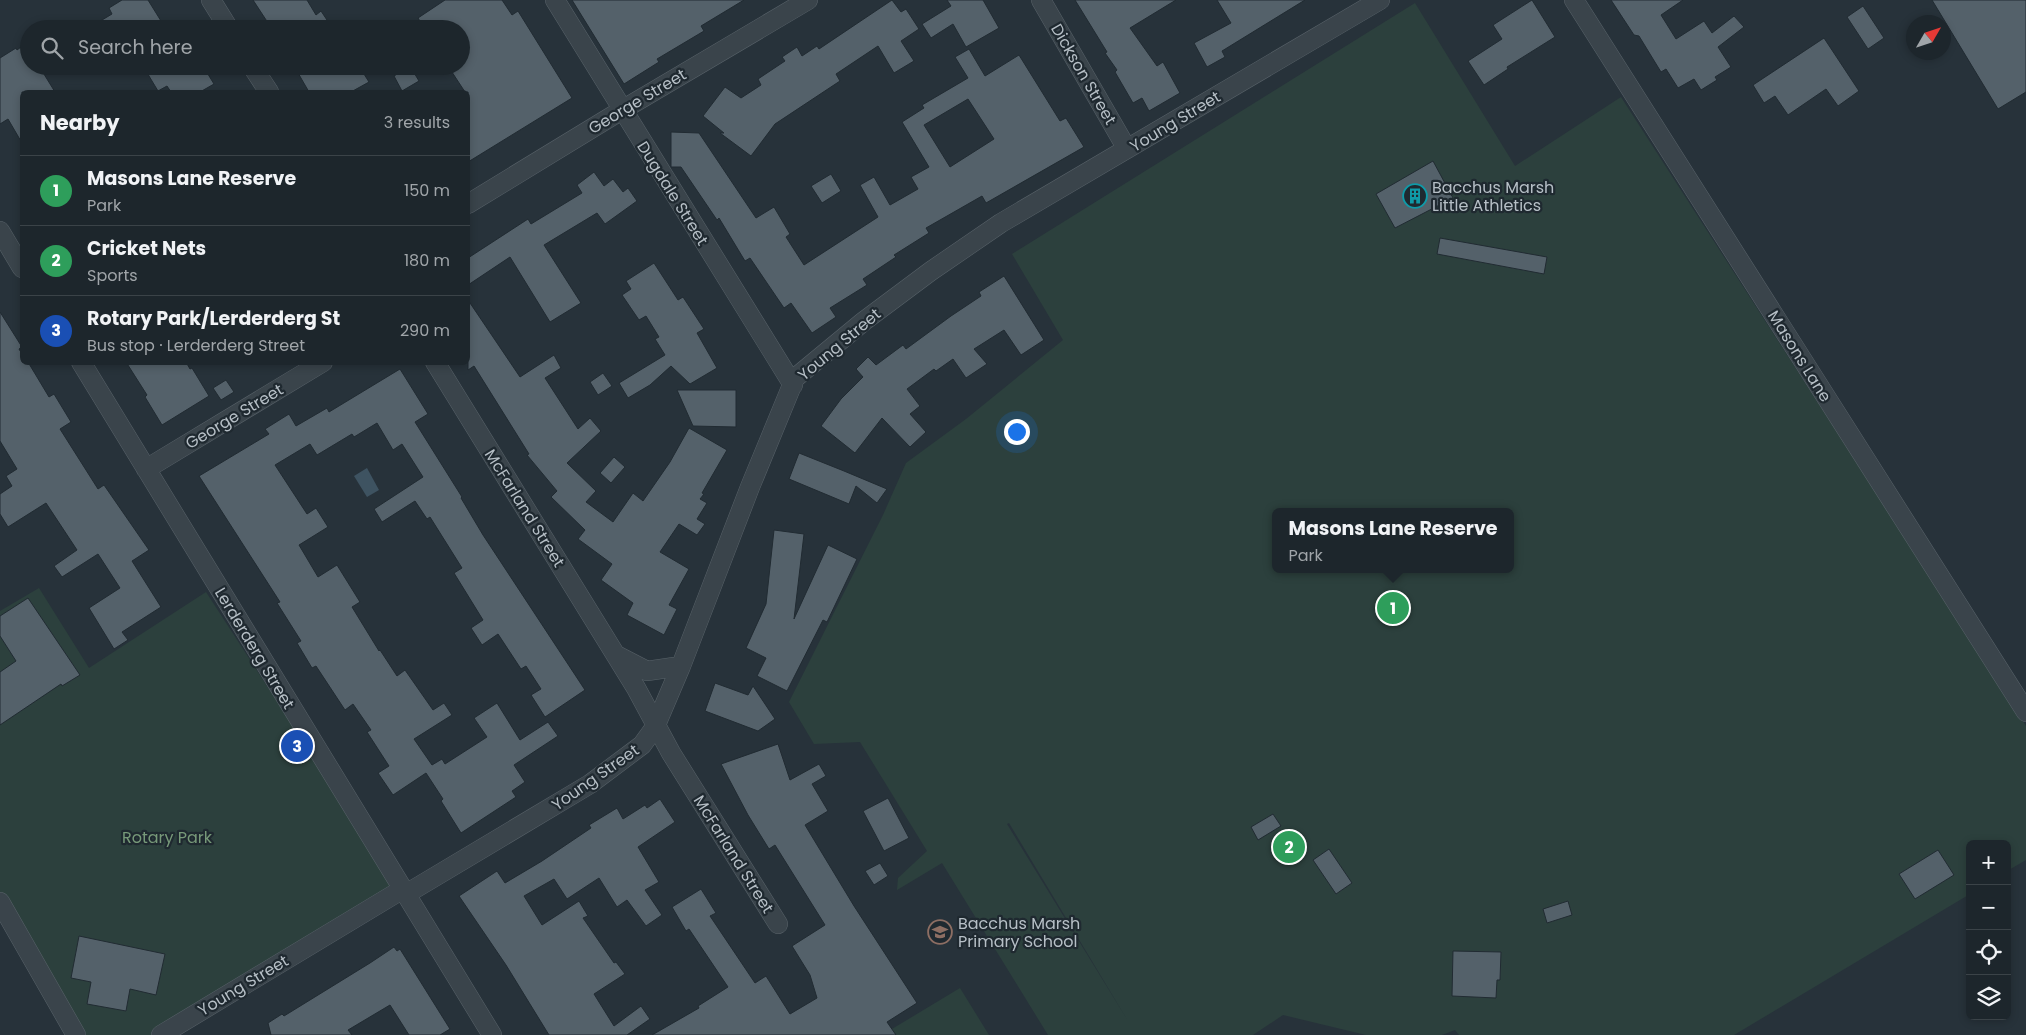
<!DOCTYPE html>
<meta charset="utf-8">
<style>
:root{--surface:#1d262c;--page:#2a3238;--text:#f1f3f6;--muted:#a0a5a9;--line:#3b4348;--accent:#96c5eb}
body{margin:0;font-family:Poppins,sans-serif;background:var(--page);color:var(--text)}
.controls{position:absolute;right:15px;bottom:15px;display:grid;overflow:hidden;border-radius:8px;box-shadow:0 2px 8px #0003}
.controls button{width:45px;height:45px;display:grid;place-items:center;padding:0;border:0;border-bottom:1px solid var(--line);background:var(--surface);color:var(--text);font:25px sans-serif}
.compass{position:absolute;left:1906px;top:15px;width:45px;height:45px;border-radius:50%;background:var(--surface);box-shadow:0 2px 8px #0003;rotate:51deg}
.you{position:absolute;left:1016px;top:431px;width:18px;height:18px;margin:-12px;border:4px solid #fff;border-radius:50%;background:#1a73e8;box-shadow:0 0 0 8px #1a73e833}
.badge{display:grid;place-items:center;width:32px;height:32px;border-radius:50%;background:var(--accent);color:#fff;font-size:16px;font-weight:700}
.pin{position:absolute;translate:-50% -50%;border:2px solid #fff;box-shadow:0 1px 5px #0006}
.popup{position:absolute;left:1272px;top:508px;width:242px;height:65px;box-sizing:border-box;display:grid;place-content:center;border-radius:8px;background:var(--surface);filter:drop-shadow(0 1px 4px #0005);font-size:16px;white-space:nowrap;color:var(--muted)}
.popup b{font-size:19px;color:var(--text)}
.popup::after{content:'';position:absolute;left:50%;top:100%;margin-left:-10px;border:10px solid transparent;border-top-color:var(--surface)}
.list{margin:0;padding:0;list-style:none}
h2{display:flex;justify-content:space-between;align-items:center;height:65px;margin:0;padding:0 20px;font-size:21px}
h2 small{font-size:16px;font-weight:400;color:var(--muted)}
.list li{display:grid;grid-template-columns:32px 1fr auto;gap:15px;align-items:center;box-sizing:border-box;height:70px;padding:0 20px;border-top:1px solid var(--line)}
.list b{display:block;font-size:19px;white-space:nowrap}
.list p{margin:0;font-size:16px;white-space:nowrap;color:var(--muted)}
.list em{font-size:16px;font-style:normal;color:var(--muted)}
.icon{flex:none;width:28px;height:28px;fill:none;stroke:currentColor;stroke-width:2;stroke-linecap:round;stroke-linejoin:round}
.map{position:relative;flex:none;width:2026px;height:1035px;overflow:hidden}
.search{position:absolute;background:var(--surface);box-shadow:0 2px 8px #0003;left:20px;top:20px;width:450px;height:55px;display:flex;align-items:center;gap:12px;box-sizing:border-box;padding:0 18px;border-radius:28px;color:var(--muted);font-size:19px}
.panel{position:absolute;background:var(--surface);box-shadow:0 2px 8px #0003;left:20px;top:90px;width:450px;height:275px;border-radius:8px}
.map>svg:first-child{display:block}
.green{fill:#2c403d;fill-rule:evenodd}
.water{fill:#3e5361}
.building{fill:#54616a;stroke:#212b32;fill-rule:evenodd}
.lines{fill:none;stroke-linecap:round;stroke-linejoin:round}
.minor-casing{stroke:#586269;stroke-width:20}
.minor{stroke:#3a444b;stroke-width:19}
.labels{text-anchor:middle;stroke-width:4.5;stroke-linejoin:round;paint-order:stroke}
.street-label{font-size:16px;fill:#b6bfc6;stroke:#1f2930}
.poi-label{font-size:16px;fill:#b6bfc6;stroke:#1f2930;text-anchor:start}
.park-label{font-size:16px;fill:#779979;stroke:#1f2930}
</style>
<div class="map">
<svg width="2026" height="1035" viewBox="0 0 2026 1035">
<rect width="100%" height="100%" fill="#27323a"/>
<path class="green" d="M1415,3L1515,166L1621,97L2026,726V860L2007,871V844H1970V894L1734,1035H1459L1455,1030L1442,1035H1366L1283,1015L1253,1035H1048L942,863L897,890L898,878L927,851L860,742L814,744L789,702L883,515L906,463L966,419L1063,340L1012,254ZM1276,512H1510V569H1276ZM1009,823L1128,1021L1007,824Z
M39,588L89,668L206,592L398,888L164,1035H79L0,903V611Z
M960,988L989,1035H882Z"/>
<path class="water" d="M367,468L379,490L367,497L354,476Z"/>
<path class="building" d="M122,0H148L166,29H87L112,14L109,8Z
M253,0H307L316,15L321,11L333,29H272Z
M445,0H502L512,15L518,11L572,98L468,162V92H465L448,66H461V29H425L418,18Z
M572,0H744L701,26L704,31L657,59L659,62L624,84Z
M892,0L901,12L906,9L919,29L901,41L914,61L894,73L878,46L836,74L840,81L775,124L751,156L720,133H724L703,116L725,87L741,98L761,85L758,79L785,61L782,57L797,47L802,56L817,46L819,49Z
M947,0H983L999,28L966,47L953,24L931,38L922,24L951,6Z
M1075,0H1176L1130,28L1157,66L1163,62L1180,93L1149,111L1142,98L1133,103L1115,72L1117,70L1105,53L1107,52Z
M1217,0H1305L1222,51L1225,57L1207,67L1194,43L1231,23Z
M1532,0L1555,37L1507,67L1508,69L1484,85L1468,61L1502,39L1493,25Z
M1611,0H1683L1661,15L1676,39L1704,21L1712,33L1734,16L1744,27L1718,47L1731,67L1715,77L1717,80L1701,90L1694,79L1678,88L1666,69L1661,72L1639,36L1634,35Z
M1932,0H2026V92L1998,109Z
M1863,6L1884,38L1868,49L1847,17Z
M1824,38L1859,91L1838,106L1826,89L1788,115L1775,96L1764,103L1753,85Z
M29,41V66H39L55,92H22V143L8,119L0,124V58L16,48L17,50Z
M969,49L985,76L1019,55L1060,121L1066,118L1084,147L986,203L982,196L926,228L929,233L894,255L896,257L863,279L867,285L830,308L836,317L812,333L791,303L784,308L750,258L745,261L719,218L717,220L681,167H671V132L699,133L756,218L774,207L790,234L786,237L804,265L878,217L860,185L874,177L890,205L918,189L911,177L929,167L902,122L924,108L922,105L968,78L955,57ZM968,99L994,139L950,167L924,125Z
M143,66H203L214,84L200,92H171L167,86L158,91Z
M294,66H347L350,72L359,66L369,82L351,92H309Z
M410,66L419,81L402,91L394,76Z
M1433,161L1453,198L1395,228L1376,194Z
M594,172L604,186L613,179L623,192L628,188L637,201L605,224L597,213L544,245L581,303L550,322L510,257L468,285V258L528,219L531,224L582,193L577,185Z
M831,174L841,191L822,203L811,186Z
M1440,238L1547,257L1544,274L1437,254Z
M654,263L678,300L683,297L704,329L697,333L717,368L690,384L671,366L650,385L628,398L619,383L665,355L655,339L659,337L646,316L639,320L622,295L631,289L626,281Z
M1004,276L1044,340L1021,355L1004,330L974,349L987,364L966,378L953,359L936,371L934,369L907,389L920,406L910,414L926,432L910,447L882,418L855,453L821,426L841,399L863,377L856,369L868,357L876,365L903,345L906,349L951,316L981,296L979,292Z
M468,300L520,377L554,355L561,368L545,378L578,429L590,418L601,431L567,463L596,491L586,502L613,522L633,493L643,501L670,462L689,428L727,450L702,493L704,494L700,499L707,503L697,519L705,524L697,535L679,524L660,552L689,569L669,605L677,609L664,635L627,615L633,603L601,580L612,564L578,539L585,530L551,497L557,491L527,455L529,454L474,366L468,370Z
M0,312L22,347L19,349L22,354V362H28L49,397L54,394L71,422L60,429L98,489L104,485L149,550L132,561L161,607L122,632L128,640L114,649L89,608L120,588L98,554L62,577L54,566L77,550L46,503L8,527L0,514V494L12,486L6,476L17,469L0,441Z
M126,362H186L190,369L192,368L209,396L162,425L145,397L147,395Z
M400,369L428,414L415,422L462,497L461,498L483,535L585,690L545,717L531,695L541,689L526,666L521,669L498,634L482,645L471,628L483,620L454,573L462,568L430,517L427,519L415,501L382,522L374,509L423,477L402,444L393,450L377,423L354,437L352,434L317,455L310,444L275,465L307,514L316,508L328,527L299,545L318,577L337,565L360,602L352,607L379,651L380,650L397,676L405,670L433,710L444,703L452,715L414,739L432,765L442,759L445,764L487,737L474,718L497,703L520,740L548,722L558,736L514,765L525,782L512,791L516,797L461,833L441,801L443,799L426,773L393,795L378,773L389,766L367,732L371,730L353,704L345,710L316,666L312,668L297,643L301,641L277,603L280,602L199,476L269,434L265,429L289,414L296,426L327,408L329,412Z
M603,373L612,386L598,395L590,382Z
M226,380L234,392L221,400L213,388Z
M677,390H736V427L693,426Z
M799,453L844,471L887,489L877,503L856,486L849,504L789,479Z
M614,457L625,467L611,483L600,473Z
M774,530L804,534L794,619L828,545L857,559L827,622L823,620L787,691L757,676L766,658L746,648L766,604Z
M28,598L80,675L62,686L61,684L0,725V672L16,661L0,636V616Z
M715,683L748,695L753,686L775,719L758,731L705,711Z
M778,744L790,780L819,764L826,776L812,784L828,811L805,825L854,906L917,1003L887,1022L896,1035H652L699,1008L698,1006L728,987L689,929L686,931L672,907L701,889L716,913L710,916L755,983L766,976L790,1014L817,998L810,975L792,946L825,925L775,845L769,849L748,815L721,764Z
M888,798L909,838L884,851L863,811Z
M660,799L675,822L638,847L659,882L645,890L662,915L646,926L627,900L617,907L599,878L567,899L554,879L524,896L542,925L579,901L588,916L583,918L614,963L616,962L625,974L594,994L614,1026L641,1006L650,1019L627,1035H549L506,965L459,896L497,871L505,883L542,861L591,828L589,825L617,808L623,819L645,805L647,808Z
M1273,814L1281,826L1258,840L1251,827Z
M1329,849L1352,883L1336,894L1313,860Z
M1938,850L1954,875L1915,899L1899,874Z
M880,863L888,876L874,885L865,871Z
M1568,901L1572,915L1547,923L1543,909Z
M79,936L165,954L156,995L130,989L126,1011L87,1004L91,982L71,978Z
M394,947L397,951L400,949L450,1029L440,1035H409L390,1005L348,1030L352,1035H271L268,1023L282,1014L284,1016L370,963Z
M1453,951L1501,952L1500,980H1497L1496,998L1452,996Z"/>
<g class="lines">
<g class="minor-casing">
<path id="minor" d="M211,0L229,29
M555,0L793,385
M1041,0L1127,149
M1574,0L2026,712
M252,66L269,92
M468,204L622,110L808,0
M0,231L22,268
M81,362L492,1035
M435,362L636,688L671,753L778,924
M146,469L323,362
M616,655L647,671L681,666
M406,894L590,784L642,745L655,727L681,666L750,487L795,378L864,321L931,271L1001,223L1380,0
M0,902L76,1035
M161,1035L403,889"/>
</g>
<use href="#minor" class="minor"/>
</g>
<defs>
<g id="building-ring" transform="scale(1.25)"><circle r="9.5" fill="#1f2930" stroke="#0f9aa8" stroke-width="1.5"/><path d="M-4-6H4V6H1V3H-1V6H-4ZM-2.5-4.3h1.7v1.8h-1.7ZM.8-4.3h1.7v1.8H.8ZM-2.5-1h1.7V.8h-1.7ZM.8-1h1.7V.8H.8Z" fill="#0f9aa8"/></g>
<g id="school-ring" transform="scale(1.25)"><circle r="9.5" fill="#1f2930" stroke="#8d6e63" stroke-width="1.5"/><path d="M0-5L7-2L0 1L-7-2ZM-4 1L0 2.5L4 1V4Q0 6-4 4Z" fill="#8d6e63"/></g>
</defs>
<g fill-rule="evenodd">
<use href="#building-ring" x="1415" y="196"/>
<use href="#school-ring" x="940" y="932"/>
</g>
<g class="labels">
<g class="street-label">
<text transform="translate(1084 74) rotate(60)" y="6">Dickson Street</text>
<text transform="translate(637 101) rotate(-31)" y="6">George Street</text>
<text transform="translate(1175 121) rotate(-31)" y="6">Young Street</text>
<text transform="translate(673 193) rotate(58)" y="6">Dugdale Street</text>
<text transform="translate(839 344) rotate(-40)" y="6">Young Street</text>
<text transform="translate(1800 356) rotate(58)" y="6">Masons Lane</text>
<text transform="translate(234 416) rotate(-31)" y="6">George Street</text>
<text transform="translate(525 508) rotate(58)" y="6">McFarland Street</text>
<text transform="translate(255 648) rotate(59)" y="6">Lerderderg Street</text>
<text transform="translate(595 777) rotate(-35)" y="6">Young Street</text>
<text transform="translate(734 854) rotate(58)" y="6">McFarland Street</text>
<text transform="translate(243 985) rotate(-31)" y="6">Young Street</text>
</g>
<g class="poi-label">
<text x="1432" y="193">Bacchus Marsh<tspan x="1432" dy="18">Little Athletics</tspan></text>
<text x="958" y="929">Bacchus Marsh<tspan x="958" dy="18">Primary School</tspan></text>
</g>
<g class="park-label">
<text x="167" y="843">Rotary Park</text>
</g>
</g>
</svg>
<div class="controls">
<button>+</button>
<button>−</button>
<button><svg class="icon" aria-label="locate" viewBox="0 0 24 24"><circle cx="12" cy="12" r="6"/><path d="M12 2v4M12 18v4M2 12h4M18 12h4"/></svg></button>
<button><svg class="icon" aria-label="layers" viewBox="0 0 24 24"><path d="M12 4l9 5-9 5-9-5zM3 14l9 5 9-5"/></svg></button>
</div>
<svg class="compass" viewBox="-18 -18 36 36"><path d="M0-13l5 13h-10z" fill="#e53935"/><path d="M0 13l5-13h-10z" fill="#a0a5a9"/></svg>
<div class="you"></div>
<div class="pin badge" style="left:1393px;top:608px;background:#2e9e5b">1</div>
<div class="popup"><b>Masons Lane Reserve</b>Park</div>
<div class="pin badge" style="left:1289px;top:847px;background:#2e9e5b">2</div>
<div class="pin badge" style="left:297px;top:746px;background:#1a4fb4">3</div>
<div class="search"><svg class="icon" aria-label="search" viewBox="0 0 24 24"><circle cx="10" cy="10" r="6"/><path d="M15 15l6 6"/></svg>Search here</div>
<section class="panel">
<h2>Nearby<small>3 results</small></h2>
<ul class="list">
<li><span class="badge" style="background:#2e9e5b">1</span><div><b>Masons Lane Reserve</b><p>Park</p></div><em>150 m</em></li>
<li><span class="badge" style="background:#2e9e5b">2</span><div><b>Cricket Nets</b><p>Sports</p></div><em>180 m</em></li>
<li><span class="badge" style="background:#1a4fb4">3</span><div><b>Rotary Park/Lerderderg St</b><p>Bus stop · Lerderderg Street</p></div><em>290 m</em></li>
</ul>
</section>
</div>
